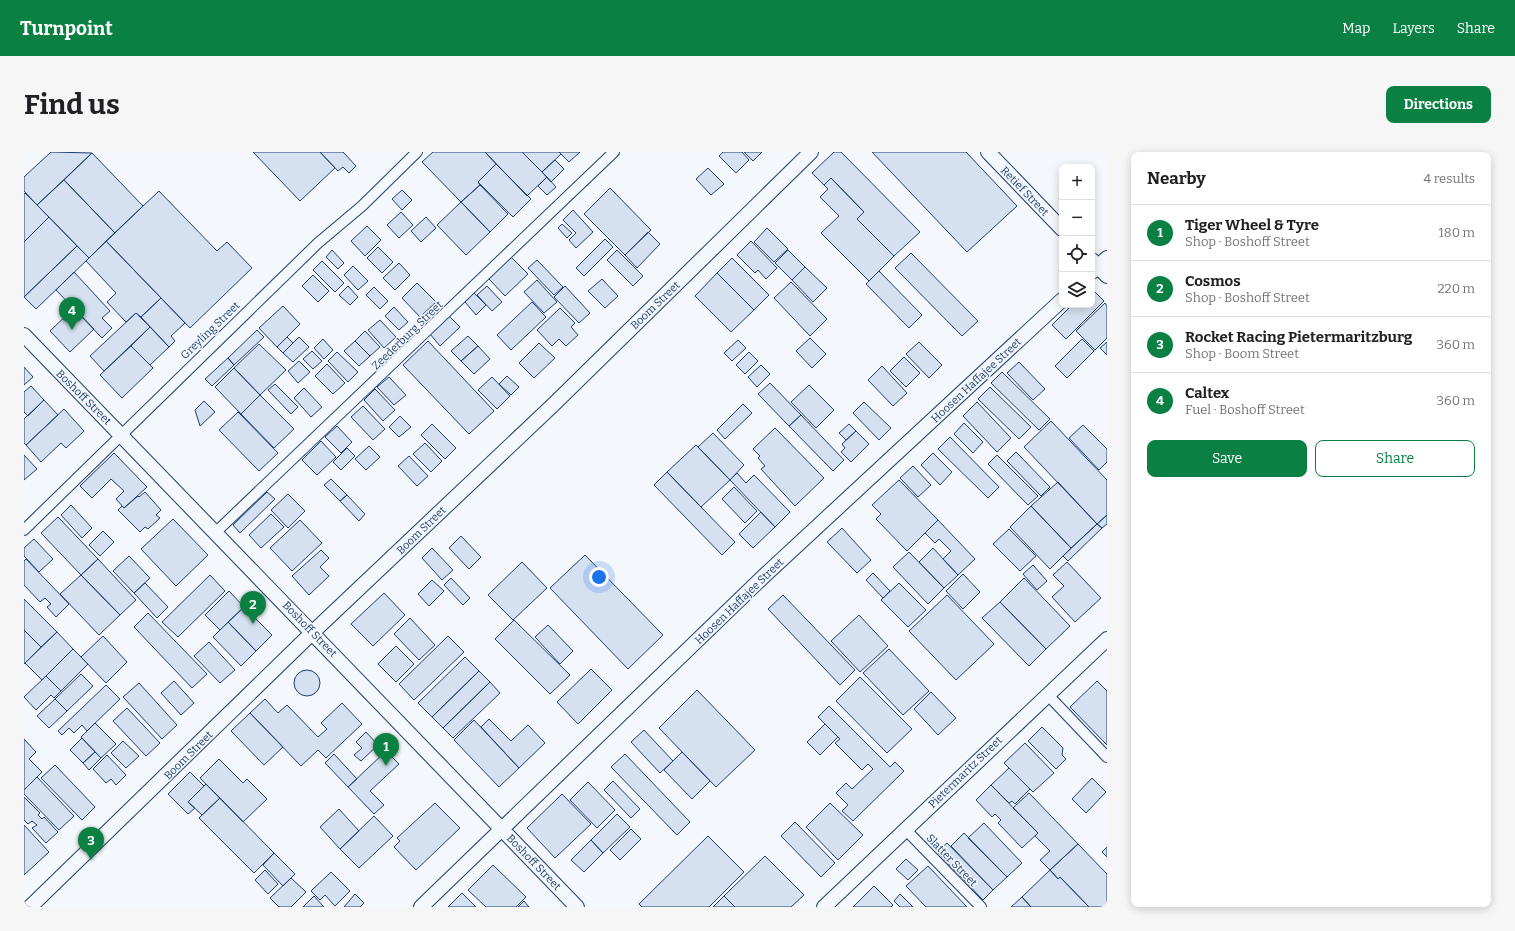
<!DOCTYPE html>
<meta charset="utf-8">
<style>
:root{--surface:#fff;--page:#f6f6f6;--text:#202124;--muted:#757577;--line:#e0e0e0;--accent:#0b8043}
body{margin:0;font-family:Bitter,serif;background:var(--page);color:var(--text)}
.controls{position:absolute;right:12px;top:12px;display:grid;overflow:hidden;border-radius:8px;box-shadow:0 2px 10px #0003}
.controls button{width:36px;height:36px;display:grid;place-items:center;padding:0;border:0;border-bottom:1px solid var(--line);background:var(--surface);color:var(--text);font:20px sans-serif}
.you{position:absolute;left:575px;top:425px;width:14px;height:14px;margin:-10px;border:3px solid #fff;border-radius:50%;background:#1a73e8;box-shadow:0 0 0 6px #1a73e833}
.badge{display:grid;place-items:center;width:26px;height:26px;border-radius:50%;background:var(--accent);color:#fff;font-size:13px;font-weight:700}
.pin{position:absolute;translate:-50% -33px;filter:drop-shadow(0 1px 2px #0008)}
.pin::after{content:'';position:absolute;top:21px;width:14px;height:12px;background:inherit;clip-path:polygon(0 0,100% 0,50% 100%)}
.list{margin:0;padding:0;list-style:none}
h2{display:flex;justify-content:space-between;align-items:center;height:52px;margin:0;padding:0 16px;font-size:17px}
h2 small{font-size:13px;font-weight:400;color:var(--muted)}
.list li{display:grid;grid-template-columns:26px 1fr auto;gap:12px;align-items:center;box-sizing:border-box;height:56px;padding:0 16px;border-top:1px solid var(--line)}
.list b{display:block;font-size:15px;white-space:nowrap}
.list p{margin:0;font-size:13px;white-space:nowrap;color:var(--muted)}
.list em{font-size:13px;font-style:normal;color:var(--muted)}
.actions{display:flex;gap:8px;padding:12px 16px}
.actions a{flex:1;padding:9px 0;border:1px solid var(--accent);border-radius:8px;text-align:center;font-size:14px;color:var(--accent)}
.actions .main{background:var(--accent);color:#fff}
.icon{flex:none;width:22px;height:22px;fill:none;stroke:currentColor;stroke-width:2;stroke-linecap:round;stroke-linejoin:round}
.map{position:relative;flex:none;width:1083px;height:755px;overflow:hidden;border-radius:8px}
header{display:flex;align-items:center;gap:24px;box-sizing:border-box;height:56px;padding:0 20px;background:var(--accent);color:#fff}
header strong{font-size:19px}
nav{display:flex;gap:22px;margin-inline-start:auto;font-size:14px}
.intro{display:flex;align-items:center;justify-content:space-between;box-sizing:border-box;height:96px;padding:0 24px}
h1{margin:0;font-size:28px}
.button{padding:10px 18px;border-radius:8px;background:var(--accent);color:#fff;font-size:14px;font-weight:700}
main{display:flex;gap:24px;padding:0 24px}
aside{flex:1;background:var(--surface);border-radius:8px;box-shadow:0 2px 10px #0003}
.map>svg:first-child{display:block}
.building{fill:#d5e0f0;stroke:#1d3f73}
.lines{fill:none;stroke-linecap:round;stroke-linejoin:round}
.street-casing{stroke:#1d3f73;stroke-width:12}
.secondary-casing{stroke:#1d3f73;stroke-width:16}
.street{stroke:#f4f7fb;stroke-width:10}
.secondary{stroke:#f4f7fb;stroke-width:14}
.labels{text-anchor:middle;stroke-width:3;stroke-linejoin:round;paint-order:stroke}
.street-label{font-size:11px;fill:#1d3f73;stroke:#f4f7fb}
</style>
<header>
<strong>Turnpoint</strong>
<nav><a>Map</a><a>Layers</a><a>Share</a></nav>
</header>
<div class="intro"><h1>Find us</h1><a class="button">Directions</a></div>
<main>
<div class="map">
<svg width="1083" height="755" viewBox="0 0 1083 755">
<rect width="100%" height="100%" fill="#f4f7fb"/>
<path class="building" d="M27,0L68,1L13,53L0,39V25Z
M229,0H296L311,16L276,49Z
M296,0H319L332,14L325,21L319,15L314,19Z
M409,0H461L472,12L454,30L456,33L437,50L398,10Z
M461,0H498L523,25L503,44Z
M498,0H535L537,2L518,20Z
M535,0H556L545,10Z
M699,0H718L725,8L712,21L695,4Z
M720,0H738L729,9Z
M810,0H817L896,80L870,104L833,67L840,60L807,26L800,33L788,21Z
M848,0H942L993,54L943,100Z
M68,1L119,54L91,81L40,28Z
M531,8L540,17L527,30L518,20Z
M472,12L507,47L489,65L454,30Z
M684,16L700,32L687,43L672,27Z
M523,25L532,35L523,43L514,34Z
M807,26L840,60L833,67L870,104L845,129L797,81L815,64L796,45L804,37L800,33Z
M40,28L91,81L65,106L13,53Z
M456,33L484,62L466,80L437,50Z
M586,36L627,78L601,103L560,62Z
M378,38L388,48L378,58L368,47Z
M135,39L193,99L203,90L228,116L166,176L82,89Z
M1,41L25,65L0,90V42Z
M437,50L466,80L442,103L413,73Z
M549,58L569,80L552,96L545,88L552,81L539,68Z
M377,60L389,73L375,86L363,73Z
M25,65L53,94L0,145V90Z
M402,65L412,76L397,90L387,79Z
M538,72L548,81L543,86L534,76Z
M343,74L357,88L341,104L327,89Z
M743,76L764,97L750,110L730,90Z
M624,80L636,92L613,116L601,103Z
M581,87L589,95L560,124L552,116Z
M82,89L137,146L117,165L112,161L102,170L83,150L92,141L62,109Z
M727,89L753,116L742,127L734,118L731,121L713,103Z
M53,94L65,106L12,157L0,145Z
M354,95L369,110L358,121L343,106Z
M308,98L320,111L314,117L302,105Z
M593,98L619,124L609,134L583,108Z
M764,98L781,115L768,128L751,111Z
M887,101L954,169L938,184L871,116Z
M487,105L504,122L481,144L465,127Z
M708,106L745,143L730,158L693,121Z
M513,108L539,135L530,143L504,116Z
M298,109L320,131L311,140L289,118Z
M375,111L386,123L371,138L359,126Z
M329,114L344,129L334,138L320,123Z
M781,115L803,136L789,150L768,128Z
M855,119L898,163L885,176L842,132Z
M50,120L86,159L78,166L88,176L78,186L32,138Z
M693,121L730,158L707,180L671,144Z
M289,123L305,139L294,150L278,134Z
M578,127L594,144L581,156L564,139Z
M513,128L533,150L520,161L500,140Z
M767,130L803,167L786,184L750,146Z
M393,131L412,150L396,165L378,146Z
M324,134L334,145L326,153L315,143Z
M463,134L478,150L468,159L453,143Z
M541,134L566,161L555,171L530,145Z
M350,135L364,149L356,157L342,143Z
M1068,137L1080,149L1042,187L1028,173L1048,153H1068Z
M450,141L462,153L452,163L441,150Z
M137,146L161,171L147,184L151,189L145,195L117,165Z
M508,150L522,165L487,198L473,183Z
M1081,151L1083,154V186L1071,198L1052,179Z
M259,154L276,172L253,195L235,176Z
M370,155L384,170L375,178L361,164Z
M50,156L70,177L46,200L26,179Z
M536,156L551,171L547,175L554,183L542,194L535,187L528,194L513,178Z
M112,161L126,175L80,219L66,204Z
M425,164L436,175L416,194L406,182Z
M356,168L372,185L360,196L344,178Z
M126,175L145,195L126,213L107,194Z
M233,178L240,185L210,213L204,206Z
M341,179L356,195L346,204L331,189Z
M444,184L454,194L437,209L427,199Z
M263,185L269,191L259,201L253,195Z
M275,185L285,195L269,210L259,201Z
M786,186L802,202L788,216L772,199Z
M299,187L309,198L300,207L290,196Z
M1058,187L1070,199L1043,226L1031,214Z
M714,188L722,196L708,209L700,201Z
M331,189L346,204L335,214L320,199Z
M404,189L470,259L445,282L379,213Z
M895,190L918,213L905,226L882,202Z
M1083,190V203L1076,196Z
M515,191L531,206L510,226L495,211Z
M235,192L262,218L236,243L210,216Z
M107,194L129,216L98,246L76,223Z
M454,194L466,207L450,222L437,209Z
M288,199L298,209L289,217L279,207Z
M313,200L334,220L324,230L304,209Z
M725,200L734,209L721,222L712,213Z
M880,205L896,221L882,235L866,219Z
M204,206L210,213L188,234L181,227Z
M275,209L286,220L274,231L264,219Z
M995,210L1021,237L1009,248L983,221Z
M303,212L321,231L309,242L291,224Z
M737,213L746,222L733,235L724,225Z
M858,214L883,241L869,254L844,228Z
M0,215L9,225L0,233Z
M210,216L236,243L217,262L191,235Z
M978,220L1026,267L1015,278L967,231Z
M483,224L495,235L487,243L475,232Z
M365,225L382,243L370,253L353,235Z
M468,225L486,244L473,257L454,238Z
M746,231L777,263L765,274L734,242Z
M251,232L274,255L267,262L244,238Z
M785,233L810,258L792,276L767,250Z
M7,234L20,248L4,264L0,260V240Z
M966,235L1007,275L995,287L954,247Z
M280,236L298,255L287,265L270,246Z
M351,237L371,258L359,269L340,248Z
M236,243L270,277L250,296L217,262Z
M20,248L34,263L2,293L0,291V267Z
M180,249L191,260L176,274L171,258Z
M840,250L867,276L855,288L829,261Z
M953,250L987,286L973,300L939,264Z
M719,252L728,261L701,287L693,278Z
M339,254L361,277L349,288L327,265Z
M40,257L60,279L42,296L37,291L17,310L2,293Z
M214,260L254,301L235,319L195,278Z
M777,263L820,308L809,319L765,274Z
M376,264L387,275L375,285L365,275Z
M1027,269L1083,328V363L1073,372L1000,295Z
M940,271L959,290L949,301L930,282Z
M408,272L432,296L421,307L397,283Z
M825,272L832,279L822,288L815,281Z
M1059,273L1083,297V310L1075,318L1045,286Z
M313,274L328,290L317,301L301,285Z
M751,276L800,326L771,354L737,317L741,314L734,306L736,304L729,297Z
M832,279L845,292L827,310L817,300L821,296L818,292Z
M689,281L720,313L706,328L674,295Z
M926,285L975,335L964,346L914,297Z
M297,289L312,305L293,323L278,308Z
M401,291L418,309L407,320L389,302Z
M672,293L706,328L677,355L643,320Z
M345,294L356,305L342,318L331,307Z
M323,296L331,304L317,318L309,310Z
M992,300L1026,335L1017,344L983,309Z
M90,301L123,335L100,356L92,347L100,339L87,327L68,346L56,334Z
M909,301L928,320L916,333L897,313Z
M0,303L13,317L0,328Z
M973,303L1014,344L1004,353L964,312Z
M385,304L404,324L393,334L374,314Z
M889,314L907,333L894,345L876,326Z
M643,320L711,390L698,403L630,333Z
M713,321L722,331L730,323L766,360L751,375L706,328Z
M307,327L323,343L316,349L300,333Z
M875,328L914,368L883,399L852,367L857,362L848,353Z
M1034,330L1073,372L1047,396L1007,354Z
M710,335L733,359L721,371L698,347Z
M121,340L137,358L132,363L136,366L124,377L121,375L116,380L94,358L98,354L100,356L114,344L115,345Z
M243,340L251,347L216,381L209,373Z
M264,342L281,359L264,376L247,358Z
M323,343L341,362L335,369L316,349Z
M47,353L68,376L58,386L37,363Z
M1007,354L1047,396L1026,417L986,375Z
M737,360L751,375L729,396L715,382Z
M247,362L260,375L237,396L225,383Z
M1083,363V372L1078,376L1073,372Z
M34,365L74,407L57,423L17,381Z
M149,367L184,403L152,434L117,397Z
M276,368L298,391L268,419L246,396Z
M914,368L951,407L934,423L919,407L927,399L915,387L911,391L901,381Z
M1073,372L1078,376L1044,409L1039,404Z
M818,376L847,408L833,421L803,390Z
M985,377L1012,404L996,419L969,392Z
M79,379L90,390L76,404L65,393Z
M437,384L457,405L445,417L425,396Z
M10,387L29,407L15,420L0,404V396Z
M408,396L429,418L418,428L398,406Z
M909,396L934,423L920,436L895,410Z
M297,398L305,406L296,415L305,424L285,443L268,424Z
M885,400L920,436L904,452L869,415Z
M561,403L639,483L604,517L526,436Z
M105,404L126,426L110,441L89,419Z
M2,407L45,452L32,465L23,455L27,452L21,446L16,450L0,433V409Z
M74,407L112,448L96,463L57,423Z
M498,410L523,436L489,468L464,443Z
M1043,410L1077,446L1051,470L1028,445L1040,434L1029,423Z
M1009,413L1023,429L1013,438L999,422Z
M849,421L866,439L859,446L842,428Z
M939,422L956,440L939,457L922,439Z
M57,423L96,463L75,483L36,442Z
M186,423L201,439L154,485L138,470Z
M427,426L446,446L439,453L420,433Z
M1000,426L1046,474L1022,497L976,450Z
M408,428L420,439L405,454L394,442Z
M121,431L144,455L133,466L110,441Z
M875,431L902,458L884,475L857,448Z
M205,439L220,455L196,478L181,463Z
M360,441L381,463L349,494L327,472Z
M759,443L831,518L816,533L744,457Z
M923,443L970,492L932,528L885,479Z
M0,447L33,480L17,495L0,478Z
M976,450L1022,497L1005,514L958,466Z
M220,455L248,483L232,499L204,470Z
M124,461L183,522L168,536L110,475Z
M835,463L864,494L836,520L807,489Z
M386,466L411,493L395,508L370,482Z
M490,468L546,523L526,542L471,487Z
M204,470L232,499L217,514L189,485Z
M524,473L549,499L536,512L511,485Z
M1,479L17,495L0,512V479Z
M33,480L49,497L18,528L1,511Z
M79,484L103,510L82,531L57,505Z
M424,484L440,500L390,548L375,532Z
M185,490L211,518L196,531L170,504Z
M372,494L390,512L372,530L354,512Z
M49,497L64,512L37,539L22,524Z
M865,497L905,539L879,563L839,521Z
M441,505L455,519L408,565L394,551Z
M567,517L588,538L554,572L533,550Z
M270 531a13 13 0 1 1 26 0a13 13 0 1 1-26 0Z
M455,519L466,530L419,576L408,565Z
M57,522L69,534L43,559L31,547Z
M22,524L37,539L30,546L27,543L12,558L0,545Z
M836,525L888,577L863,601L812,549Z
M150,529L170,551L157,563L137,541Z
M1073,529L1083,539V593L1046,555Z
M466,530L476,541L429,586L419,576Z
M115,531L153,573L138,587L99,545Z
M82,533L96,547L63,579L58,573L50,581L45,576L38,583L34,579Z
M673,538L731,598L692,635L635,576Z
M907,540L932,566L914,583L890,557Z
M31,547L43,559L25,576L13,564Z
M241,547L254,561L263,553L294,585L303,577L297,571L318,551L338,572L302,606L294,598L277,614L226,561Z
M805,554L866,615L871,610L880,619L829,669L818,659L824,653L812,641L822,631L828,637L849,617L844,612L838,618L811,591L816,587L794,565Z
M103,556L136,591L122,604L89,569Z
M226,561L259,595L240,613L207,579Z
M465,567L487,589L504,573L521,591L495,616L457,575Z
M450,568L495,616L475,635L430,588Z
M71,571L92,592L77,606L57,585Z
M801,572L814,585L796,603L783,590Z
M1018,575L1039,596L1038,603L1042,607L1032,617L1004,589Z
M620,578L649,609L636,621L607,590Z
M342,580L354,593L337,609L330,603L338,596L332,590Z
M58,586L71,600L59,611L46,598Z
M0,587L12,600L5,607L18,620L0,638Z
M99,589L115,604L102,616L87,601Z
M1001,591L1030,621L1009,640L980,611Z
M362,599L375,612L346,639L360,653L350,662L324,635Z
M71,600L77,606L65,618L59,611Z
M658,600L686,629L668,647L640,618Z
M310,602L333,627L324,635L301,611Z
M601,602L666,670L653,683L587,615Z
M83,603L102,623L92,633L87,627L82,631L69,617Z
M195,607L219,631L223,627L243,647L219,670L176,626Z
M31,613L71,655L58,668L17,626Z
M985,616L1006,637L991,652L988,649L985,651L967,633Z
M166,620L180,634L164,650L171,656L164,662L144,642Z
M13,625L50,664L35,678L0,642V638Z
M1068,626L1082,640L1062,661L1048,647Z
M589,629L616,657L607,666L580,638Z
M564,630L591,658L573,676L546,648Z
M182,632L196,646L178,663L164,650Z
M967,633L1014,681L998,696L974,671L977,668L971,662L968,665L952,648Z
M1005,641L1054,692L1026,718L1016,708L1026,699L1011,684L1014,681L989,656Z
M538,642L567,672L531,706L503,676Z
M0,645L16,661L14,663L18,667L20,665L34,680L22,691L8,676L13,673L8,669L4,672L0,668Z
M196,646L250,701L230,721L175,666Z
M411,651L436,676L392,718L370,695L376,689L373,686Z
M806,651L839,683L814,708L782,675Z
M315,657L335,679L316,697L296,675Z
M593,662L606,675L579,701L567,688Z
M350,664L369,684L335,716L316,697Z
M771,670L811,711L797,725L757,684Z
M960,671L998,711L983,725L944,686Z
M0,673L25,700L0,723Z
M607,677L617,687L596,708L586,698Z
M940,681L983,725L969,738L927,694Z
M684,684L720,720L685,755H618L615,752Z
M567,688L579,701L560,720L547,708Z
M923,691L969,738L959,748L913,700Z
M1054,692L1083,722V755H1065L1036,725L1034,727L1026,718Z
M1083,695V705L1078,700Z
M250,701L271,722L259,734L239,713Z
M741,704L780,743L767,755H711L700,744Z
M882,707L894,718L884,728L872,717Z
M469,713L502,745L492,755H462L444,738Z
M904,714L943,755H902L882,734Z
M241,718L254,732L244,742L231,728Z
M1026,718L1034,727L1036,725L1065,755H1007L998,745Z
M307,720L326,739L311,754L301,743L296,748L287,739Z
M267,726L282,740L267,755H255L246,746Z
M850,734L869,753L867,755H829Z
M438,741L452,755H424Z
M331,742L340,751L336,755H320Z
M876,742L889,755H876L870,749Z
M290,744L300,755H279Z
M700,744L711,755H689Z
M998,745L1007,755H987Z
M500,749L505,755H494Z"/>
<g class="lines">
<g class="street-casing">
<path id="street" d="M0,378L294,91L338,54L393,0
M191,381L590,0
M1023,542L1083,605
M881,677L957,755"/>
</g>
<g class="secondary-casing">
<path id="secondary" d="M964,0L1038,77
M1068,108L1083,124
M1068,120L1083,106
M0,183L553,755
M6,755L289,480L529,253L787,0
M397,755L740,424L1038,148
M800,755L1083,487"/>
</g>
<use href="#street" class="street"/>
<use href="#secondary" class="secondary"/>
</g>
<g class="labels">
<g class="street-label">
<text transform="translate(1001 39) rotate(46)" y="4">Retief Street</text>
<text transform="translate(631 153) rotate(-44)" y="4">Boom Street</text>
<text transform="translate(186 178) rotate(-44)" y="4">Greyling Street</text>
<text transform="translate(383 183) rotate(-44)" y="4">Zeederburg Street</text>
<text transform="translate(952 228) rotate(-43)" y="4">Hoosen Haffajee Street</text>
<text transform="translate(60 245) rotate(45)" y="4">Boshoff Street</text>
<text transform="translate(397 378) rotate(-44)" y="4">Boom Street</text>
<text transform="translate(715 449) rotate(-44)" y="4">Hoosen Haffajee Street</text>
<text transform="translate(286 477) rotate(46)" y="4">Boshoff Street</text>
<text transform="translate(164 603) rotate(-45)" y="4">Boom Street</text>
<text transform="translate(941 620) rotate(-44)" y="4">Pietermaritz Street</text>
<text transform="translate(928 708) rotate(46)" y="4">Slatter Street</text>
<text transform="translate(510 710) rotate(46)" y="4">Boshoff Street</text>
</g>
</g>
</svg>
<div class="controls">
<button>+</button>
<button>−</button>
<button><svg class="icon" aria-label="locate" viewBox="0 0 24 24"><circle cx="12" cy="12" r="6"/><path d="M12 2v4M12 18v4M2 12h4M18 12h4"/></svg></button>
<button><svg class="icon" aria-label="layers" viewBox="0 0 24 24"><path d="M12 4l9 5-9 5-9-5zM3 14l9 5 9-5"/></svg></button>
</div>
<div class="you"></div>
<div class="pin badge" style="left:362px;top:614px">1</div>
<div class="pin badge" style="left:229px;top:472px">2</div>
<div class="pin badge" style="left:67px;top:708px">3</div>
<div class="pin badge" style="left:48px;top:178px">4</div>
</div>
<aside>
<h2>Nearby<small>4 results</small></h2>
<ul class="list">
<li><span class="badge">1</span><div><b>Tiger Wheel &amp; Tyre</b><p>Shop · Boshoff Street</p></div><em>180 m</em></li>
<li><span class="badge">2</span><div><b>Cosmos</b><p>Shop · Boshoff Street</p></div><em>220 m</em></li>
<li><span class="badge">3</span><div><b>Rocket Racing Pietermaritzburg</b><p>Shop · Boom Street</p></div><em>360 m</em></li>
<li><span class="badge">4</span><div><b>Caltex</b><p>Fuel · Boshoff Street</p></div><em>360 m</em></li>
</ul>
<div class="actions"><a class="main">Save</a><a>Share</a></div>
</aside>
</main>
